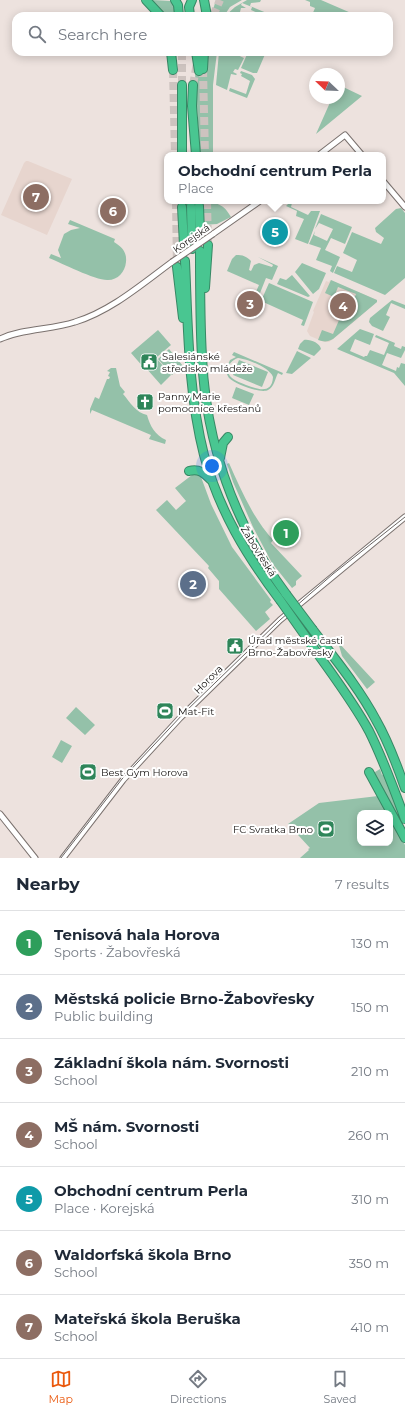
<!DOCTYPE html>
<meta charset="utf-8">
<style>
:root{--surface:#fff;--page:#f2f2f3;--text:#1f2937;--muted:#747a83;--line:#e0e1e3;--accent:#ea580c}
body{margin:0;font-family:Montserrat,sans-serif;background:var(--page);color:var(--text)}
.controls{position:absolute;right:12px;bottom:12px;display:grid;overflow:hidden;border-radius:8px;box-shadow:0 2px 10px #0003}
.controls button{width:36px;height:36px;display:grid;place-items:center;padding:0;border:0;border-bottom:1px solid var(--line);background:var(--surface);color:var(--text);font:20px sans-serif}
.compass{position:absolute;left:309px;top:68px;width:36px;height:36px;border-radius:50%;background:var(--surface);box-shadow:0 2px 10px #0003;rotate:293deg}
.you{position:absolute;left:212px;top:466px;width:14px;height:14px;margin:-10px;border:3px solid #fff;border-radius:50%;background:#1a73e8;box-shadow:0 0 0 6px #1a73e833}
.badge{display:grid;place-items:center;width:26px;height:26px;border-radius:50%;background:var(--accent);color:#fff;font-size:13px;font-weight:700}
.pin{position:absolute;translate:-50% -50%;border:2px solid #fff;box-shadow:0 1px 4px #0006}
.popup{position:absolute;left:164px;top:152px;width:222px;height:52px;box-sizing:border-box;display:grid;place-content:center;border-radius:8px;background:var(--surface);filter:drop-shadow(0 1px 3px #0005);font-size:13px;white-space:nowrap;color:var(--muted)}
.popup b{font-size:15px;color:var(--text)}
.popup::after{content:'';position:absolute;left:50%;top:100%;margin-left:-8px;border:8px solid transparent;border-top-color:var(--surface)}
.list{margin:0;padding:0;list-style:none}
h2{display:flex;justify-content:space-between;align-items:center;height:52px;margin:0;padding:0 16px;font-size:17px}
h2 small{font-size:13px;font-weight:400;color:var(--muted)}
.list li{display:grid;grid-template-columns:26px 1fr auto;gap:12px;align-items:center;box-sizing:border-box;height:64px;padding:0 16px;border-top:1px solid var(--line)}
.list b{display:block;font-size:15px;white-space:nowrap}
.list p{margin:0;font-size:13px;white-space:nowrap;color:var(--muted)}
.list em{font-size:13px;font-style:normal;color:var(--muted)}
.icon{flex:none;width:22px;height:22px;fill:none;stroke:currentColor;stroke-width:2;stroke-linecap:round;stroke-linejoin:round}
.map{position:relative;flex:none;width:405px;height:858px;overflow:hidden}
.search{position:absolute;background:var(--surface);box-shadow:0 2px 10px #0003;left:12px;right:12px;top:12px;height:44px;display:flex;align-items:center;gap:10px;box-sizing:border-box;padding:0 14px;border-radius:12px;color:var(--muted);font-size:15px}
.sheet{height:500px;background:var(--surface)}
nav{display:flex;justify-content:space-around;align-items:center;box-sizing:border-box;height:56px;border-top:1px solid var(--line);background:var(--surface);font-size:11px;color:var(--muted)}
nav a{display:grid;justify-items:center;gap:2px}
nav .on{color:var(--accent)}
.map>svg:first-child{display:block}
.built{fill:#e7d5ce}
.green{fill:#94c1a9;fill-rule:evenodd}
.lines{fill:none;stroke-linecap:round;stroke-linejoin:round}
.highway-tunnel{stroke:#cdc3bf;stroke-width:8;stroke-dasharray:8 4;stroke-linecap:butt}
.minor-casing{stroke:#7a716e;stroke-width:7}
.highway-casing{stroke:#388865;stroke-width:10}
.minor{stroke:#fff;stroke-width:5}
.highway{stroke:#49c691;stroke-width:8}
.tram{stroke:#6b6563;stroke-width:1}
.minor-bridge-casing{stroke:#7a716e;stroke-width:7;stroke-linecap:butt}
.highway-bridge-casing{stroke:#388865;stroke-width:10;stroke-linecap:butt}
.minor-bridge{stroke:#fff;stroke-width:5}
.highway-bridge{stroke:#49c691;stroke-width:8}
.labels{text-anchor:middle;stroke-width:4;stroke-linejoin:round;paint-order:stroke}
.street-label{font-size:10px;fill:#171412;stroke:#fff}
.poi-label{font-size:10px;fill:#171412;stroke:#fff;text-anchor:start}
</style>
<div class="map">
<svg width="405" height="858" viewBox="0 0 405 858">
<rect width="100%" height="100%" fill="#ede2de"/>
<path class="built" d="M26,161H28L72,179L47,235L1,215L24,163Z
M330,280L377,300V302L333,339L329,342H324L310,336L307,331L314,312L313,311L326,281L329,282Z"/>
<path class="green" d="M152,0L171,1L174,4L176,16H165Z
M216,0H242L230,7L224,16H211Z
M247,0H261L260,2L251,3L250,6L274,16H259L260,14L251,10L252,7L242,3L241,5L246,8H241L239,16H225L235,7Z
M305,0H321L358,16H313L312,15L315,8L310,6V2Z
M207,52H217L213,85V155H200L195,73L206,68Z
M219,52H231L244,58L238,70L235,69L233,72L237,74L236,75L231,74L227,90L216,85Z
M248,52H266L257,73H253L241,68Z
M241,71L252,75L255,79L247,98L229,91L230,88L246,94L250,81L241,76L242,74L240,73Z
M339,85L362,96L316,134L332,98H339Z
M203,201H214V203C223,205 226,209 231,217L217,224L203,225Z
M289,203H292L291,207L308,215L311,211H320L308,244L295,239L304,219L296,216L297,211L286,206Z
M401,208L405,213V278L385,295L334,273L337,266L352,272L357,260L343,253L352,232L381,244L384,238L376,232L375,228L396,209Z
M321,214L352,227L345,244L331,238L325,250L340,257L333,273L330,271L332,266L316,260L321,248L309,244L315,231L314,235L327,241L333,229L319,223L315,229Z
M70,220L115,239L114,242C122,247 127,252 126,262C125,272 118,280 108,280C97,281 61,263 49,258L51,254L61,258L58,250L64,234L71,230L80,228L68,224Z
M236,255C243,255 246,256 251,261L249,270L251,271L254,265L259,263L272,267L273,265L258,257L278,266L272,280L266,278L258,298L254,296L259,285L227,271L232,259Z
M302,263L326,273L319,289L313,294L295,272Z
M292,275L310,296L308,297L277,284L280,278L286,280Z
M331,280L377,300V302L333,339C328,342 324,342 318,340L322,330L333,334L346,304L351,306L356,294L338,287L334,297L325,293Z
M269,283L313,302L304,326L301,325L303,320L261,301Z
M392,300L405,305V309L391,303L386,315L390,317L383,331L372,326L369,322L370,318Z
M360,329L374,334L370,345L355,339L350,351L364,357L365,356H367L370,350L384,355L389,343L375,337L376,335L395,343L394,346L401,349L402,346L405,347V350L401,358L387,353L382,365L396,371L397,367L399,368L401,363L405,364V386L394,373L337,349Z
M158,330L171,345L144,368L131,353Z
M304,340C310,339 320,343 321,349L314,356L298,349L300,344Z
M169,349L183,366L172,375L158,359Z
M297,351L311,358L292,374L286,373Z
M234,352L283,373L282,375L278,373C275,379 274,387 268,390C261,394 235,384 229,378C227,375 226,372 226,369L230,360L236,357L232,355ZM238,358C248,359 270,368 273,377C272,395 257,389 246,385C242,383 235,381 232,378C224,371 229,361 238,358Z
M157,359L171,375L161,385L146,368Z
M239,360L268,372L262,387L233,375Z
M111,368H116L120,386L125,392L123,394C130,402 136,413 147,415C150,426 155,435 166,440L165,444L149,439L151,435L92,410L90,414V409L95,397L99,399L107,379H109L110,377L108,376L110,372L107,371Z
M236,387L254,394L249,405L232,398Z
M229,463C241,490 253,518 273,540L271,543L302,576L296,581V585L292,588L272,563L253,527L233,482L227,464Z
M196,474L201,477L211,504L232,547L271,600L270,602L273,605L265,612L270,619L256,631L219,589V581L208,568L209,566L156,510L167,500L176,510L186,501L175,488L192,475Z
M338,642L375,682L367,689L342,656Z
M76,707L95,725L85,735L66,718Z
M61,740L72,746L62,763L52,757Z
M380,769L382,775L384,774L405,831L374,774L375,772Z
M378,796L389,813H360V843H390V815L405,845V858H300L309,850L308,849L310,848L288,824L319,803Z"/>
<g class="lines">
<path class="highway-tunnel" d="M213,16L220,0
M182,52V85
M203,69L205,155
M173,70L175,155
M193,85L197,63
M176,201L177,267
M207,201L208,245"/>
<g class="minor-casing">
<path id="minor" d="M319,155L345,135L362,155
M383,181L405,207
M213,234L260,201
M0,339C24,328 51,330 75,322C111,311 142,284 172,262
M0,814L35,858
M63,858L123,780L180,718L280,620L405,517"/>
</g>
<g class="highway-casing">
<path id="highway" d="M146,0L161,16
M175,0L178,5L179,16
M204,0L207,16
M190,16L189,7L192,0
M171,52L173,70
M196,52L199,71
M203,69L204,52
M193,85L192,106L196,155
M182,155V85
M191,206L192,249
M199,206L200,233
M182,207L184,245
M200,251C200,287 200,322 202,357C206,444 235,525 286,594
M185,261C188,326 188,392 204,455C219,510 246,555 280,600
M177,267L183,318
M205,288L208,245
M220,458L223,443L228,437
M189,471C199,468 204,473 211,480
M313,630C335,659 359,688 376,720C388,741 397,765 405,788
M306,637C327,668 351,698 369,731C383,759 394,789 405,819
M369,772L405,838"/>
</g>
<use href="#minor" class="minor"/>
<use href="#highway" class="highway"/>
<path class="tram" d="M61,858L122,779L184,713L280,620L333,574L405,517"/>
<g class="minor-bridge-casing">
<path id="minor-bridge" d="M172,262L213,234"/>
</g>
<g class="highway-bridge-casing">
<path id="highway-bridge" d="M286,594L313,630
M280,600L306,637"/>
</g>
<use href="#minor-bridge" class="minor-bridge"/>
<use href="#highway-bridge" class="highway-bridge"/>
</g>
<defs>
<g id="civic-square" transform="scale(0.9)"><rect x="-9" y="-9" width="18" height="18" rx="4" fill="#2e8559" stroke="#fff"/><path d="M-.6-6.5H3V-4.5H.6V-3L4-1V1h2V6H-6V1h2V-1L-.6-3ZM-1.2 2.5V6h2.4V2.5Z" fill="#fff"/></g>
<g id="church-square" transform="scale(0.9)"><rect x="-9" y="-9" width="18" height="18" rx="4" fill="#2e8559" stroke="#fff"/><path d="M-1.2-6h2.4v3.5h3.3v2.4h-3.3V6h-2.4V-.1h-3.3v-2.4h3.3Z" fill="#fff"/></g>
<g id="stadium-square" transform="scale(0.9)"><rect x="-9" y="-9" width="18" height="18" rx="4" fill="#2e8559" stroke="#fff"/><path d="M0-5a6.5 5 0 1 0 0 10a6.5 5 0 1 0 0-10ZM-3.5-1.8h7v3.6h-7Z" fill="#fff"/></g>
</defs>
<g fill-rule="evenodd">
<use href="#civic-square" x="149" y="362"/>
<use href="#church-square" x="145" y="402"/>
<use href="#civic-square" x="235" y="646"/>
<use href="#stadium-square" x="165" y="711"/>
<use href="#stadium-square" x="88" y="772"/>
<use href="#stadium-square" x="326" y="829"/>
</g>
<g class="labels">
<g class="street-label">
<text transform="translate(191 238) rotate(-35)" y="4">Korejská</text>
<text transform="translate(259 551) rotate(58)" y="4">Žabovřeská</text>
<text transform="translate(208 679) rotate(-45)" y="4">Horova</text>
</g>
<g class="poi-label">
<text x="162" y="360">Salesiánské<tspan x="162" dy="12">středisko mládeže</tspan></text>
<text x="158" y="400">Panny Marie<tspan x="158" dy="12">pomocnice křesťanů</tspan></text>
<text x="248" y="644">Úřad městské časti<tspan x="248" dy="12">Brno-Žabovřesky</tspan></text>
<text x="178" y="715">Mat-Fit</text>
<text x="101" y="776">Best Gym Horova</text>
<text x="313" y="833" text-anchor="end">FC Svratka Brno</text>
</g>
</g>
</svg>
<div class="controls">
<button><svg class="icon" aria-label="layers" viewBox="0 0 24 24"><path d="M12 4l9 5-9 5-9-5zM3 14l9 5 9-5"/></svg></button>
</div>
<svg class="compass" viewBox="-18 -18 36 36"><path d="M0-13l5 13h-10z" fill="#e53935"/><path d="M0 13l5-13h-10z" fill="#747a83"/></svg>
<div class="you"></div>
<div class="pin badge" style="left:286px;top:533px;background:#2e9e5b">1</div>
<div class="pin badge" style="left:193px;top:584px;background:#5c6f8a">2</div>
<div class="pin badge" style="left:250px;top:304px;background:#8d6e63">3</div>
<div class="pin badge" style="left:343px;top:306px;background:#8d6e63">4</div>
<div class="pin badge" style="left:275px;top:232px;background:#0f9aa8">5</div>
<div class="popup"><b>Obchodní centrum Perla</b>Place</div>
<div class="pin badge" style="left:113px;top:211px;background:#8d6e63">6</div>
<div class="pin badge" style="left:36px;top:197px;background:#8d6e63">7</div>
<div class="search"><svg class="icon" aria-label="search" viewBox="0 0 24 24"><circle cx="10" cy="10" r="6"/><path d="M15 15l6 6"/></svg>Search here</div>
</div>
<section class="sheet">
<h2>Nearby<small>7 results</small></h2>
<ul class="list">
<li><span class="badge" style="background:#2e9e5b">1</span><div><b>Tenisová hala Horova</b><p>Sports · Žabovřeská</p></div><em>130 m</em></li>
<li><span class="badge" style="background:#5c6f8a">2</span><div><b>Městská policie Brno-Žabovřesky</b><p>Public building</p></div><em>150 m</em></li>
<li><span class="badge" style="background:#8d6e63">3</span><div><b>Základní škola nám. Svornosti</b><p>School</p></div><em>210 m</em></li>
<li><span class="badge" style="background:#8d6e63">4</span><div><b>MŠ nám. Svornosti</b><p>School</p></div><em>260 m</em></li>
<li><span class="badge" style="background:#0f9aa8">5</span><div><b>Obchodní centrum Perla</b><p>Place · Korejská</p></div><em>310 m</em></li>
<li><span class="badge" style="background:#8d6e63">6</span><div><b>Waldorfská škola Brno</b><p>School</p></div><em>350 m</em></li>
<li><span class="badge" style="background:#8d6e63">7</span><div><b>Mateřská škola Beruška</b><p>School</p></div><em>410 m</em></li>
</ul>
</section>
<nav>
<a class="on"><svg class="icon" aria-label="map" viewBox="0 0 24 24"><path d="M3 6l6-2 6 2 6-2v14l-6 2-6-2-6 2zM9 4v14M15 6v14"/></svg>Map</a>
<a><svg class="icon" aria-label="directions" viewBox="0 0 24 24"><path d="M12 3l9 9-9 9-9-9zM9 14v-3h6M13 9l2 2-2 2"/></svg>Directions</a>
<a><svg class="icon" aria-label="saved" viewBox="0 0 24 24"><path d="M7 4h10v16l-5-4-5 4z"/></svg>Saved</a>
</nav>
